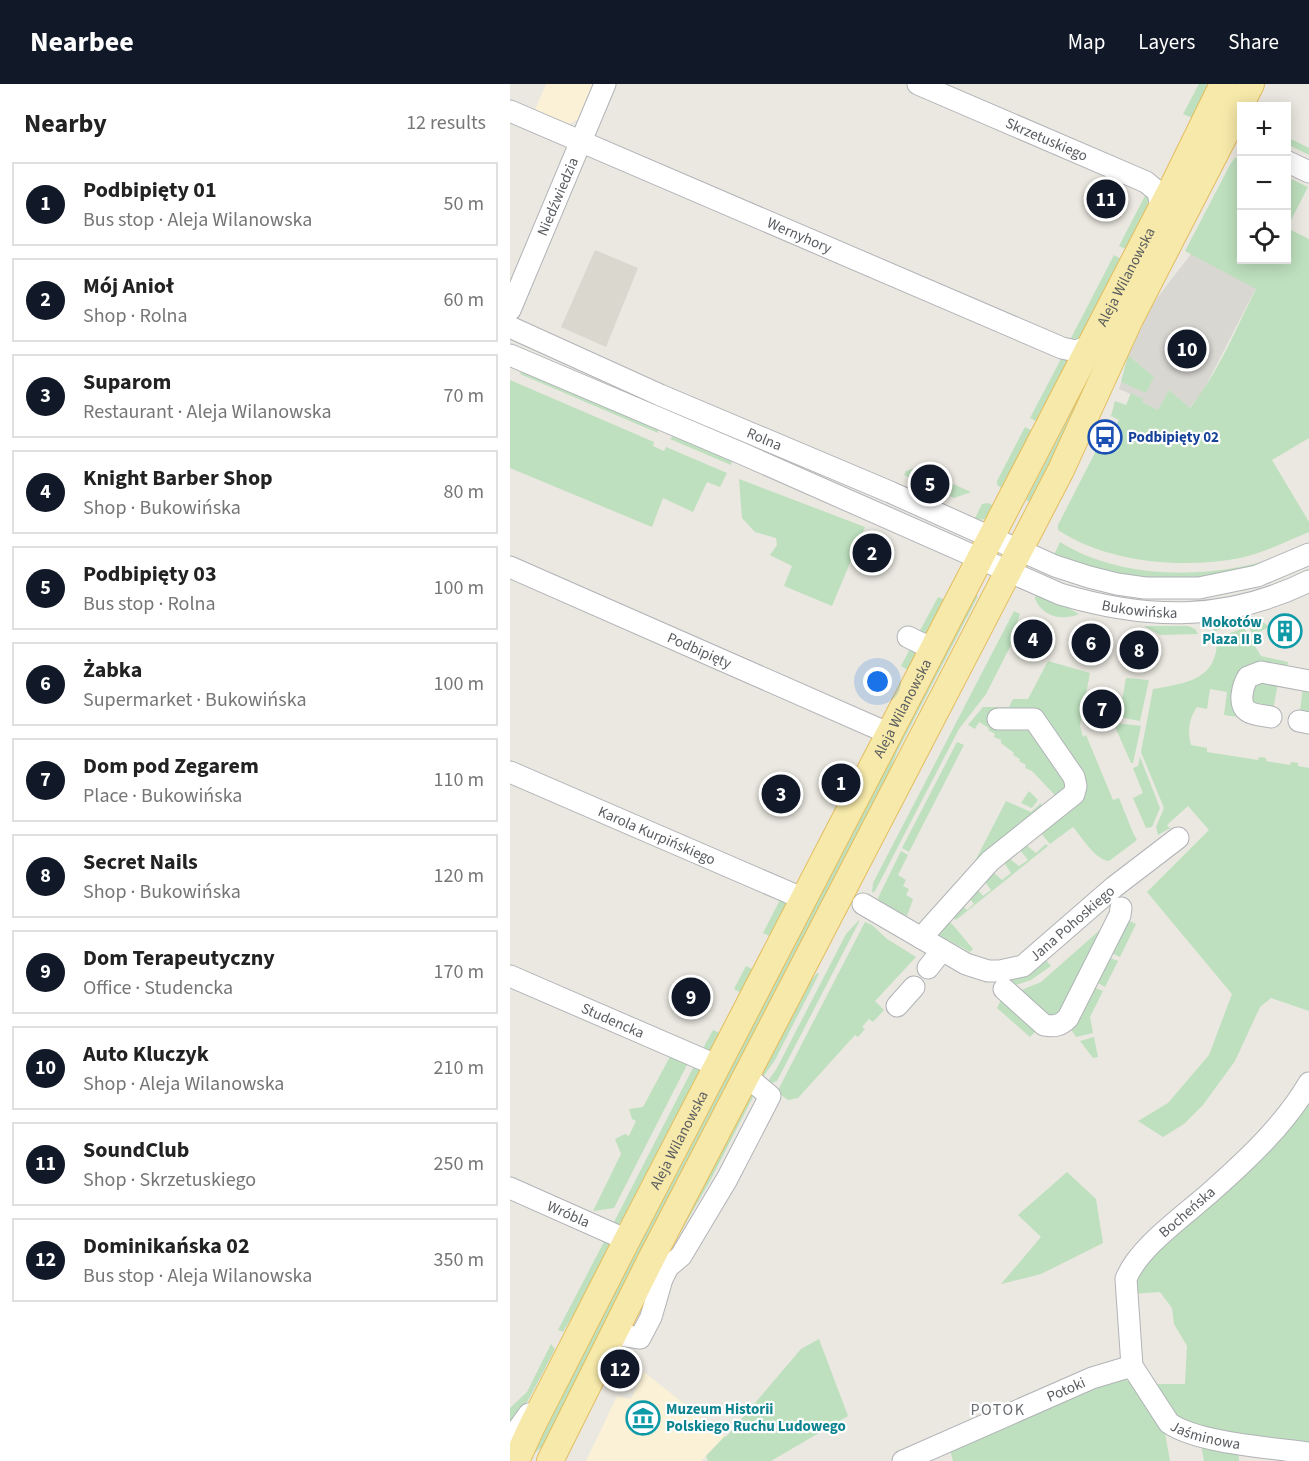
<!DOCTYPE html>
<meta charset="utf-8">
<style>
:root{--surface:#fff;--page:#f6f6f6;--text:#222;--muted:#767676;--line:#e0e0e0;--accent:#111827}
body{margin:0;font-family:"Source Sans 3",sans-serif;background:var(--page);color:var(--text)}
.controls{position:absolute;right:18px;top:18px;display:grid;overflow:hidden;border-radius:0px;box-shadow:0 3px 15px #0003}
.controls button{width:54px;height:54px;display:grid;place-items:center;padding:0;border:0;border-bottom:2px solid var(--line);background:var(--surface);color:var(--text);font:30px sans-serif}
.you{position:absolute;left:368px;top:598px;width:21px;height:21px;margin:-15px;border:4px solid #fff;border-radius:50%;background:#1a73e8;box-shadow:0 0 0 9px #1a73e833}
.badge{display:grid;place-items:center;width:39px;height:39px;border-radius:50%;background:var(--accent);color:#fff;font-size:20px;font-weight:700}
.pin{position:absolute;translate:-50% -50%;border:3px solid #fff;box-shadow:0 2px 6px #0006}
.list{margin:0;padding:0;list-style:none}
h2{display:flex;justify-content:space-between;align-items:center;height:78px;margin:0;padding:0 24px;font-size:26px}
h2 small{font-size:20px;font-weight:400;color:var(--muted)}
.list li{display:grid;grid-template-columns:39px 1fr auto;gap:18px;align-items:center;box-sizing:border-box;height:84px;margin:0 12px 12px;padding:0 12px;border:2px solid var(--line);border-radius:0px}
.list b{display:block;font-size:22px;white-space:nowrap}
.list p{margin:0;font-size:20px;white-space:nowrap;color:var(--muted)}
.list em{font-size:20px;font-style:normal;color:var(--muted)}
.icon{flex:none;width:33px;height:33px;fill:none;stroke:currentColor;stroke-width:2;stroke-linecap:round;stroke-linejoin:round}
.map{position:relative;flex:none;width:799px;height:1377px;overflow:hidden}
header{display:flex;align-items:center;gap:36px;box-sizing:border-box;height:84px;padding:0 30px;background:var(--accent);color:#fff}
header strong{font-size:28px}
nav{display:flex;gap:33px;margin-inline-start:auto;font-size:21px}
main{display:flex}
aside{flex:1;background:var(--surface)}
.map>svg:first-child{display:block}
.commercial{fill:#faf1d6}
.industrial{fill:#d9d7d2}
.education{fill:#dad7ce}
.green{fill:#bee0be}
.lines{fill:none;stroke-linecap:round;stroke-linejoin:round}
.minor-casing{stroke:#b1b3b7;stroke-width:23}
.major-casing{stroke:#e3bd60;stroke-width:28}
.minor{stroke:#fff;stroke-width:21}
.major{stroke:#f7e9a9;stroke-width:26}
.labels{text-anchor:middle;stroke-width:4.5;stroke-linejoin:round;paint-order:stroke}
.street-label{font-size:15px;fill:#595c60;stroke:#fff}
.transit-label{font-size:15px;font-weight:bold;fill:#164399;stroke:#fff;text-anchor:start}
.culture-label{font-size:15px;font-weight:bold;fill:#0d838f;stroke:#fff;text-anchor:end}
.neighbourhood-label{font-size:16px;letter-spacing:1.5px;fill:#6a6e72;stroke:#fff}
</style>
<header>
<strong>Nearbee</strong>
<nav><a>Map</a><a>Layers</a><a>Share</a></nav>
</header>
<main>
<aside>
<h2>Nearby<small>12 results</small></h2>
<ul class="list">
<li><span class="badge">1</span><div><b>Podbipięty 01</b><p>Bus stop · Aleja Wilanowska</p></div><em>50 m</em></li>
<li><span class="badge">2</span><div><b>Mój Anioł</b><p>Shop · Rolna</p></div><em>60 m</em></li>
<li><span class="badge">3</span><div><b>Suparom</b><p>Restaurant · Aleja Wilanowska</p></div><em>70 m</em></li>
<li><span class="badge">4</span><div><b>Knight Barber Shop</b><p>Shop · Bukowińska</p></div><em>80 m</em></li>
<li><span class="badge">5</span><div><b>Podbipięty 03</b><p>Bus stop · Rolna</p></div><em>100 m</em></li>
<li><span class="badge">6</span><div><b>Żabka</b><p>Supermarket · Bukowińska</p></div><em>100 m</em></li>
<li><span class="badge">7</span><div><b>Dom pod Zegarem</b><p>Place · Bukowińska</p></div><em>110 m</em></li>
<li><span class="badge">8</span><div><b>Secret Nails</b><p>Shop · Bukowińska</p></div><em>120 m</em></li>
<li><span class="badge">9</span><div><b>Dom Terapeutyczny</b><p>Office · Studencka</p></div><em>170 m</em></li>
<li><span class="badge">10</span><div><b>Auto Kluczyk</b><p>Shop · Aleja Wilanowska</p></div><em>210 m</em></li>
<li><span class="badge">11</span><div><b>SoundClub</b><p>Shop · Skrzetuskiego</p></div><em>250 m</em></li>
<li><span class="badge">12</span><div><b>Dominikańska 02</b><p>Bus stop · Aleja Wilanowska</p></div><em>350 m</em></li>
</ul>
</aside>
<div class="map">
<svg width="799" height="1377" viewBox="0 0 799 1377">
<rect width="100%" height="100%" fill="#eae8e0"/>
<path class="commercial" d="M36,0H83L67,36L58,40L25,26Z
M134,1288L215,1352L191,1377H76L107,1312L121,1315Z"/>
<path class="industrial" d="M681,170L746,204L692,309L679,324L659,306L648,326L632,318V315L609,305L611,298L636,308L644,293L618,271L644,218Z"/>
<path class="education" d="M85,166L128,184L96,263L51,243Z"/>
<path class="green" d="M689,0H696L702,3L685,35L673,30Z
M777,53L799,64V71L777,60Z
M731,73L732,176H776L777,93L798,103L777,144L799,155V354L762,376L799,438V448C777,457 754,469 730,474C672,485 598,479 548,446V441L590,359L596,361L609,336L601,332L605,317L616,321L621,309L633,315L632,318L648,326L659,306L680,324C708,289 726,245 746,205L675,167L721,79L725,74Z
M638,106L643,115L618,166L609,162Z
M656,136L523,420L516,416L561,329L571,298Z
M604,171L613,176L573,255L558,260Z
M618,271L644,293L636,309L611,298Z
M552,273L558,277L530,339L520,334Z
M12,286L148,345V349L10,290Z
M0,296L144,358L143,362L154,367L156,363L217,389L210,403L197,398L183,428L153,414L142,443L0,384Z
M515,343L525,348L495,406L487,401V397Z
M163,352L222,377L221,381L160,355Z
M405,384L429,394L426,400L415,395L412,400L394,391L396,387Z
M229,395L355,443L322,522L274,502L282,482L260,471L267,461L266,454L245,448L232,434Z
M432,395L461,408L444,414L428,407Z
M478,419L486,423L476,435L464,436L472,420Z
M550,458C599,489 668,494 724,484C750,480 774,470 799,462L714,493L633,497L543,473Z
M526,507L531,509L569,530C552,537 533,533 525,515Z
M463,510L468,512L387,668L368,717L34,1361L20,1373L21,1362Z
M428,513L438,517L417,557L407,552Z
M504,527L510,530L500,563L476,610L449,645L365,807L362,809L363,799Z
M743,532V533L703,548C708,535 730,535 743,532Z
M753,538L759,543L743,551L739,544L740,542Z
M634,542H678L685,545L688,550L650,551Z
M734,544L751,572L778,578L776,589L750,584L734,634L714,631L717,608L700,605L697,625L687,623C679,635 677,647 681,661L697,664V668L748,676L749,673L756,674V677L780,681L781,678L788,679V682L799,684V927L761,914L750,923L725,977L693,1021L674,1040L653,1053L628,1037L658,1019L699,971L722,910L637,808L699,746L678,722L657,741L660,744L648,751L646,743L654,724L631,668L643,605C676,599 708,596 707,554Z
M402,561L412,566L401,588L391,582Z
M538,577L580,589L570,642L573,653L576,651L603,716L609,714L623,749L627,756L599,777C584,775 572,753 563,743L540,760L530,748L558,725L522,687L515,684L516,681L509,677L510,675L503,671L504,669L491,659V656L484,653L485,650L478,646L479,644L469,638L465,645L458,641L473,623H499L503,615H518Z
M616,594L639,596L630,637L609,633Z
M740,596L799,602V635L789,634L793,604L768,599L762,631L745,628L738,600Z
M607,639L631,642L623,679H621L606,645Z
M447,658L454,661L399,768L392,764Z
M630,673L650,724L642,743L636,744L623,714L633,709L623,684L628,682Z
M519,707L528,716L522,724L511,719Z
M496,717L521,728L531,719L532,726L462,783Z
M536,760L538,762L446,836L439,830L452,821L457,826L464,820L459,814L468,806L473,812L481,806L475,798L484,789L492,796L501,789L495,780L500,775L509,782L518,776L510,766L516,761L526,769Z
M391,767L398,771L388,791L396,796L393,802L399,805L396,811L403,815L397,832L370,818L368,814Z
M271,814L278,822L262,853L253,849Z
M434,834L443,841L463,865L460,868L427,850Z
M615,835L626,840L610,873L598,867Z
M349,836V838L267,997L262,999L258,997L267,984L336,850Z
M355,838L362,841L377,855L406,873L365,917L374,926L363,938L359,935L352,943L355,945L348,953L345,951L288,1014L278,1016L267,1008Z
M599,838L555,930L543,938L509,907L531,898Z
M595,872L608,877L595,903L583,896Z
M534,874L541,882L521,896L503,902L491,895Z
M236,882L246,887L233,910L224,905Z
M307,889L309,890L265,976L251,996L250,991L287,915Z
M581,902L593,907L580,933L583,949L566,953L558,941Z
M494,910L530,943L520,953L487,924Z
M203,946L212,950L202,968L192,966Z
M584,953L588,973L583,974L570,957Z
M162,969L179,977L104,1124L83,1127L111,1070L105,1055L115,1050L119,1052L126,1037L122,1035L119,1025L133,1023Z
M185,980L192,986L112,1142L103,1140Z
M799,1004V1367L672,1341L638,1300H675L677,1262L664,1240L662,1224L650,1208L620,1210L624,1187Z
M239,1011H244L200,1097L159,1168Z
M557,1088L586,1115L593,1159L531,1190L491,1200L531,1153L508,1131Z
M96,1154L101,1158L102,1166L53,1248L48,1246Z
M309,1255L338,1332L261,1377H198L196,1372L215,1352L216,1353L291,1265Z
M41,1260L45,1265L20,1313L0,1345V1324L17,1308Z
M117,1275L119,1276L115,1291L117,1303L106,1297Z
M610,1293L628,1302L654,1344L660,1377H443L439,1362Z
M690,1356L729,1364V1377H694Z"/>
<g class="lines">
<g class="minor-casing">
<g id="minor">
<path id="s1" d="M408,0L636,98L648,108L651,124"/>
<path id="s2" d="M0,27L552,264L566,267L580,262"/>
<path d="M776,77L799,88"/>
<path id="s3" d="M0,226L95,0"/>
<path id="s4" d="M0,243L150,311L380,408L545,482L579,493L607,500L635,504H689L747,492L799,470"/>
<path id="s5" d="M0,271L233,370L550,510C637,536 716,538 799,497"/>
<path id="s6" d="M0,483L380,650"/>
<path d="M398,553L423,565"/>
<path d="M761,633C745,630 730,631 732,611C733,603 734,599 738,593L751,588L799,597"/>
<path d="M789,637L799,639"/>
<path id="s7" d="M0,688L294,815"/>
<path id="s8" d="M353,820L456,880L478,887H490L513,882L604,803L668,754"/>
<path d="M411,854L480,777L564,710L566,702L564,693L524,635H488"/>
<path d="M418,884L432,866"/>
<path id="s9" d="M0,892L208,982"/>
<path d="M494,905L534,941C544,943 550,942 558,934L610,831L611,824"/>
<path d="M387,922L404,903"/>
<path id="s10" d="M799,999C775,1040 739,1074 703,1106C678,1129 628,1163 616,1195L622,1282L659,1339C687,1359 763,1364 799,1369"/>
<path id="s11" d="M0,1104L117,1156"/>
<path d="M103,1250L130,1254L141,1233L152,1195L158,1183L171,1172L217,1095L260,1012L236,992"/>
<path d="M0,1356L19,1330"/>
<path id="s12" d="M393,1377L582,1294L622,1282"/>
</g>
</g>
<g class="major-casing">
<g id="major">
<path id="s13" d="M6,1377L22,1342L117,1156L666,96L713,0"/>
<path d="M40,1377L141,1175L551,386L619,237L741,0"/>
</g>
</g>
<use href="#minor" class="minor"/>
<use href="#major" class="major"/>
</g>
<defs>
<g id="bus-ring" transform="scale(1.725)"><circle r="9.5" fill="#fff" stroke="#1a4fb4" stroke-width="1.5"/><path d="M-5-6H5V4H4V6H2V4H-2V6H-4V4H-5ZM-3.5-4V0h7V-4ZM-3.5 1.2v1.5H-2V1.2ZM2 1.2v1.5H3.5V1.2Z" fill="#1a4fb4"/></g>
<g id="building-ring" transform="scale(1.725)"><circle r="9.5" fill="#fff" stroke="#0f9aa8" stroke-width="1.5"/><path d="M-4-6H4V6H1V3H-1V6H-4ZM-2.5-4.3h1.7v1.8h-1.7ZM.8-4.3h1.7v1.8H.8ZM-2.5-1h1.7V.8h-1.7ZM.8-1h1.7V.8H.8Z" fill="#0f9aa8"/></g>
<g id="museum-ring" transform="scale(1.725)"><circle r="9.5" fill="#fff" stroke="#0f9aa8" stroke-width="1.5"/><path d="M0-6L6-3V-2H-6V-3ZM-5-1h2V3h-2ZM-1-1h2V3h-2ZM3-1h2V3H3ZM-6 4H6V6H-6Z" fill="#0f9aa8"/></g>
</defs>
<g fill-rule="evenodd">
<use href="#bus-ring" x="595" y="353"/>
<use href="#building-ring" x="775" y="547"/>
<use href="#museum-ring" x="133" y="1334"/>
</g>
<g class="labels">
<g class="street-label">
<text dy="5" stroke="none"><textPath href="#s1" startOffset="140">Skrzetuskiego</textPath></text>
<text dy="5" stroke="none"><textPath href="#s3" startOffset="123">Niedźwiedzia</textPath></text>
<text dy="5" stroke="none"><textPath href="#s2" startOffset="315">Wernyhory</textPath></text>
<text dy="5" stroke="none"><textPath href="#s13" startOffset="1332">Aleja Wilanowska</textPath></text>
<text dy="5" stroke="none"><textPath href="#s4" startOffset="278">Rolna</textPath></text>
<text dy="5" stroke="none"><textPath href="#s5" startOffset="681">Bukowińska</textPath></text>
<text dy="5" stroke="none"><textPath href="#s6" startOffset="207">Podbipięty</textPath></text>
<text dy="5" stroke="none"><textPath href="#s13" startOffset="846">Aleja Wilanowska</textPath></text>
<text dy="5" stroke="none"><textPath href="#s7" startOffset="160">Karola Kurpińskiego</textPath></text>
<text dy="5" stroke="none"><textPath href="#s8" startOffset="243">Jana Pohoskiego</textPath></text>
<text dy="5" stroke="none"><textPath href="#s9" startOffset="112">Studencka</textPath></text>
<text dy="5" stroke="none"><textPath href="#s13" startOffset="360">Aleja Wilanowska</textPath></text>
<text transform="translate(677 1128) rotate(-41)" y="5">Bocheńska</text>
<text dy="5" stroke="none"><textPath href="#s11" startOffset="64">Wróbla</textPath></text>
<text dy="5" stroke="none"><textPath href="#s12" startOffset="178">Potoki</textPath></text>
<text dy="5" stroke="none"><textPath href="#s10" startOffset="464">Jaśminowa</textPath></text>
</g>
<g class="transit-label">
<text x="618" y="358">Podbipięty 02</text>
</g>
<g class="culture-label">
<text x="752" y="543">Mokotów<tspan x="752" dy="17">Plaza II B</tspan></text>
<text x="156" y="1330" text-anchor="start">Muzeum Historii<tspan x="156" dy="17">Polskiego Ruchu Ludowego</tspan></text>
</g>
<g class="neighbourhood-label">
<text x="488" y="1331">POTOK</text>
</g>
</g>
</svg>
<div class="controls">
<button>+</button>
<button>−</button>
<button><svg class="icon" aria-label="locate" viewBox="0 0 24 24"><circle cx="12" cy="12" r="6"/><path d="M12 2v4M12 18v4M2 12h4M18 12h4"/></svg></button>
</div>
<div class="you"></div>
<div class="pin badge" style="left:331px;top:699px">1</div>
<div class="pin badge" style="left:362px;top:469px">2</div>
<div class="pin badge" style="left:271px;top:710px">3</div>
<div class="pin badge" style="left:523px;top:555px">4</div>
<div class="pin badge" style="left:420px;top:400px">5</div>
<div class="pin badge" style="left:581px;top:559px">6</div>
<div class="pin badge" style="left:592px;top:625px">7</div>
<div class="pin badge" style="left:629px;top:566px">8</div>
<div class="pin badge" style="left:181px;top:913px">9</div>
<div class="pin badge" style="left:677px;top:265px">10</div>
<div class="pin badge" style="left:596px;top:115px">11</div>
<div class="pin badge" style="left:110px;top:1285px">12</div>
</div>
</main>
